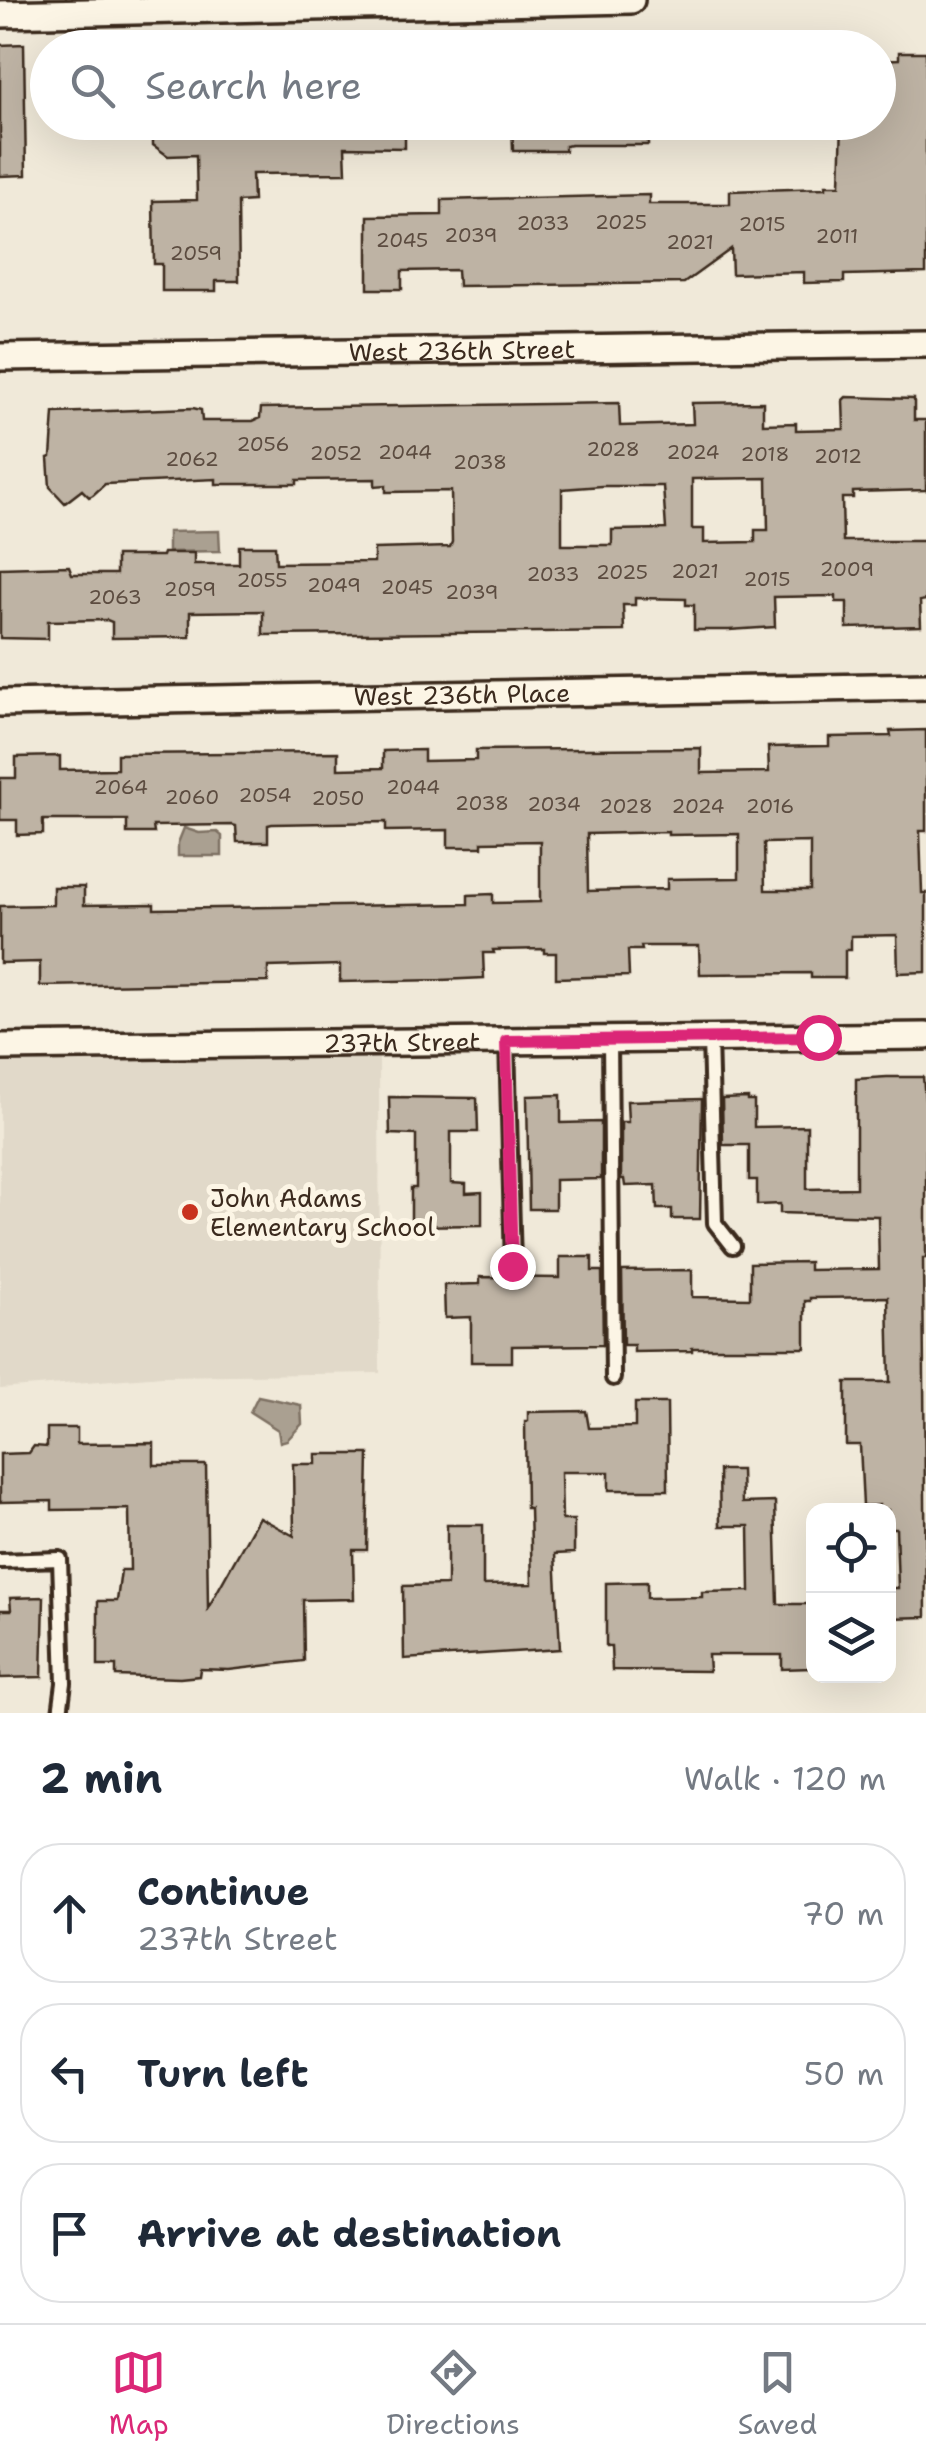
<!DOCTYPE html>
<meta charset="utf-8">
<style>
:root{--surface:#fff;--page:#f6f6f7;--text:#1f2937;--muted:#747a83;--line:#e0e1e3;--accent:#db2777}
body{margin:0;font-family:"Shantell Sans",sans-serif;background:var(--page);color:var(--text)}
.controls{position:absolute;right:30px;bottom:30px;display:grid;overflow:hidden;border-radius:20px;box-shadow:0 10px 40px #0002}
.controls button{width:90px;height:90px;display:grid;place-items:center;padding:0;border:0;border-bottom:2px solid var(--line);background:var(--surface);color:var(--text);font:50px sans-serif}
.stop{position:absolute;width:30px;height:30px;margin:-22px;border:8px solid #db2777;border-radius:50%;background:#fff}
.stop.end{background:#db2777;border-color:#fff;box-shadow:0 2px 10px #0008}
.list{margin:0;padding:0;list-style:none}
h2{display:flex;justify-content:space-between;align-items:center;height:130px;margin:0;padding:0 40px;font-size:42px}
h2 small{font-size:32px;font-weight:400;color:var(--muted)}
.list li{display:grid;grid-template-columns:65px 1fr auto;gap:30px;align-items:center;box-sizing:border-box;height:140px;margin:0 20px 20px;padding:0 20px;border:2px solid var(--line);border-radius:40px}
.list b{display:block;font-size:38px;white-space:nowrap}
.list p{margin:0;font-size:32px;white-space:nowrap;color:var(--muted)}
.list em{font-size:32px;font-style:normal;color:var(--muted)}
.icon{flex:none;width:55px;height:55px;fill:none;stroke:currentColor;stroke-width:2;stroke-linecap:round;stroke-linejoin:round}
.map{position:relative;flex:none;width:926px;height:1713px;overflow:hidden}
.search{position:absolute;background:var(--surface);box-shadow:0 10px 40px #0002;left:30px;right:30px;top:30px;height:110px;display:flex;align-items:center;gap:25px;box-sizing:border-box;padding:0 35px;border-radius:55px;color:var(--muted);font-size:38px}
.sheet{height:610px;background:var(--surface)}
nav{display:flex;justify-content:space-around;align-items:center;box-sizing:border-box;height:140px;border-top:2px solid var(--line);background:var(--surface);font-size:28px;color:var(--muted)}
nav a{display:grid;justify-items:center;gap:5px}
nav .on{color:var(--accent)}
.map>svg:first-child{display:block}
.built{fill:#e1d9c9}
.water{fill:#aaa091;stroke:#7e7163;stroke-width:2.5}
.building{fill:#beb3a4;stroke:#3b2a1e;stroke-width:2.5;fill-rule:evenodd}
.lines{fill:none;stroke-linecap:round;stroke-linejoin:round}
.service-casing{stroke:#3b2a1e;stroke-width:20}
.minor-casing{stroke:#3b2a1e;stroke-width:32}
.service{stroke:#fcf5e5;stroke-width:12}
.minor{stroke:#fcf5e5;stroke-width:25}
.route{stroke:#db2777;stroke-width:12}
.poi-dot{fill:#c8321e;stroke:#fcf5e5;stroke-width:4}
.labels{text-anchor:middle;stroke-width:10;stroke-linejoin:round;paint-order:stroke}
.number-label{font-size:20px;fill:#5c4c40}
.street-label{font-size:25px;fill:#3b2a1e;stroke:#fcf5e5}
.poi-label{font-size:25px;fill:#3b2a1e;stroke:#fcf5e5;text-anchor:start}
</style>
<div class="map">
<svg width="926" height="1713" viewBox="0 0 926 1713">
<rect width="100%" height="100%" fill="#f0e9d9"/>
<filter id="ink" filterUnits="userSpaceOnUse"><feTurbulence type="fractalNoise" baseFrequency=".01" numOctaves="2"/><feDisplacementMap in="SourceGraphic" scale="20" xChannelSelector="R" yChannelSelector="G"/><feConvolveMatrix kernelMatrix="1 2 1 2 8 2 1 2 1" color-interpolation-filters="sRGB"/></filter>
<g filter="url(#ink)">
<path class="built" d="M379,1045L380,1373L162,1376L0,1389V1051Z"/>
<path class="water" d="M219,531L220,551L168,552V532Z
M184,828L199,833L217,832L222,836V856H178V843Z
M258,1396L301,1405L302,1424L287,1440L280,1442L278,1430L250,1412Z"/>
<path class="building" d="M24,44L26,175L0,176V45Z
M899,52H926V273L844,275V282L804,283V272L732,274L731,249L684,283L458,286L457,270L402,271V289H368V216L442,215V200L649,195V204H730V191L826,188V185H840L842,122H878V60L899,59Z
M153,122H405V148L345,147L346,173L252,174L253,201L238,202L239,281H216V291H162V264H154L153,201L197,200L196,155L168,156L153,145Z
M512,122H648V145H571L565,146V151H513Z
M846,397L914,399V420H926V490L853,492V498H842L843,541H926V600L920,601L921,626L847,628V602H836V596L774,597L775,627L729,630H694V605H686V599L635,598V605H623L624,631L263,635V611L190,612V637L112,638V622L107,620L48,621V639L0,638V568L69,566L72,574H116V556H162L163,553H194V564H239V546H275L276,563L374,562V549L450,547L452,542L451,491L386,492V485L375,486V479L297,480V484H216V479L105,484L93,495L89,497L82,490L65,503L50,487L48,458L51,457L54,413L193,408L201,410L202,421H253L260,418L261,408L619,403L620,426L693,424L692,403L763,402V424L796,423V430L844,429L843,400ZM767,478L768,530H755V542L704,543V529H692V479ZM602,486H663L666,529L612,530V545H562V489Z
M926,730V831H920L922,893H926V972L898,973L897,935L851,936V950H845V978H811V973L700,974L699,946H641L642,950H628L629,976L589,977L556,978V953H544V949L493,950L494,953H483L484,978L441,980L340,982V965L268,967V982L40,986V962L0,963V906L53,905V887H84V905L154,904V909L468,904V895L493,894V903L540,902V841L482,842V847H448V830L386,831V822L272,824L268,825V842H237L236,826L232,825L153,826L154,833H127V820H43V834L17,835V820H0V778H16V757L60,756V770L117,769V754L338,752V769L383,768V751L424,750V761L476,760V750L701,748V773L769,772L768,747L829,746V737L891,736L890,731ZM668,832V835L739,834V878L667,879V889L588,891L587,834ZM810,842V890H765L764,843Z
M887,1077H923L926,1110V1258H923L926,1617L888,1618V1588H898L896,1528H888V1510H879V1505L863,1506L860,1445H846V1382H890L888,1297L810,1298V1301H805V1348H692V1351L634,1352V1345H623L622,1271L692,1270V1297L750,1298V1263L809,1262V1270L879,1269L878,1216L780,1213V1204L757,1205V1180H749V1145H723L722,1099L748,1098V1101H754V1127L807,1126V1189L856,1188V1079Z
M561,1095V1123L601,1122V1179L555,1180V1209H529L527,1096Z
M389,1097L477,1098L478,1132H451V1183L466,1184V1193L482,1192V1225L411,1226V1188H416V1135L390,1134Z
M702,1099L700,1219H672V1209H657L656,1185L625,1186L624,1179H621V1122H628L627,1101Z
M560,1257H592V1271H602L603,1345L512,1346V1362H471V1317L445,1318L444,1285L480,1284V1277L560,1278Z
M635,1403H667L668,1490H609V1472H561L562,1520H574V1553L555,1554L560,1649L404,1659L403,1586L447,1585V1525H483V1585L532,1584L530,1508H526L525,1421H528V1412L586,1411L589,1428L635,1427Z
M47,1428H77V1444L154,1443V1465H206L208,1608L259,1517L294,1536L293,1464H316V1454H369L367,1550H353L354,1599L303,1600L304,1661L229,1670L200,1669L199,1676L180,1678L116,1676V1666H98V1601H117L121,1570H130L129,1509L52,1510V1501L0,1502V1454L29,1453L34,1446L47,1447Z
M719,1470H741L742,1503L775,1502L778,1604H812L811,1668L782,1669V1655H708L709,1671L612,1670L611,1646H606V1583L647,1582V1598L702,1597V1592L750,1591L749,1526H720Z
M44,1597L42,1677L0,1678V1610H11L10,1598Z"/>
<g class="lines">
<g class="service-casing">
<path id="service" d="M710,1038L715,1223L733,1246
M610,1039L613,1378
M507,1041L513,1266
M0,1561L60,1559L64,1683L60,1713"/>
</g>
<g class="minor-casing">
<g id="minor">
<path d="M0,14L631,0"/>
<path id="s1" d="M0,357L926,344"/>
<path id="s2" d="M0,703L926,686"/>
<path id="s3" d="M0,1047L926,1036"/>
</g>
</g>
<use href="#service" class="service"/>
<use href="#minor" class="minor"/>
</g>
</g>
<g class="lines" filter="url(#ink)">
<path class="route" d="M512,1266L506,1041L818,1037"/>
</g>
<circle class="poi-dot" cx="190" cy="1212" r="10"/>
<g class="labels">
<g class="number-label">
<text x="621" y="229">2025</text>
<text x="543" y="230">2033</text>
<text x="762" y="231">2015</text>
<text x="471" y="242">2039</text>
<text x="837" y="243">2011</text>
<text x="402" y="247">2045</text>
<text x="690" y="249">2021</text>
<text x="196" y="260">2059</text>
<text x="263" y="451">2056</text>
<text x="613" y="456">2028</text>
<text x="405" y="459">2044</text>
<text x="693" y="459">2024</text>
<text x="336" y="460">2052</text>
<text x="765" y="461">2018</text>
<text x="838" y="463">2012</text>
<text x="192" y="466">2062</text>
<text x="480" y="469">2038</text>
<text x="847" y="576">2009</text>
<text x="695" y="578">2021</text>
<text x="622" y="579">2025</text>
<text x="553" y="581">2033</text>
<text x="767" y="586">2015</text>
<text x="262" y="587">2055</text>
<text x="334" y="592">2049</text>
<text x="407" y="594">2045</text>
<text x="190" y="596">2059</text>
<text x="472" y="599">2039</text>
<text x="115" y="604">2063</text>
<text x="121" y="794">2064</text>
<text x="413" y="794">2044</text>
<text x="265" y="802">2054</text>
<text x="192" y="804">2060</text>
<text x="338" y="805">2050</text>
<text x="482" y="810">2038</text>
<text x="554" y="811">2034</text>
<text x="626" y="813">2028</text>
<text x="698" y="813">2024</text>
<text x="770" y="813">2016</text>
</g>
<g class="street-label">
<text dy="9" stroke="none"><textPath href="#s1" startOffset="462">West 236th Street</textPath></text>
<text dy="9" stroke="none"><textPath href="#s2" startOffset="462">West 236th Place</textPath></text>
<text dy="9" stroke="none"><textPath href="#s3" startOffset="402">237th Street</textPath></text>
</g>
<g class="poi-label">
<text x="210" y="1207">John Adams<tspan x="210" dy="29">Elementary School</tspan></text>
</g>
</g>
</svg>
<div class="controls">
<button><svg class="icon" aria-label="locate" viewBox="0 0 24 24"><circle cx="12" cy="12" r="6"/><path d="M12 2v4M12 18v4M2 12h4M18 12h4"/></svg></button>
<button><svg class="icon" aria-label="layers" viewBox="0 0 24 24"><path d="M12 4l9 5-9 5-9-5zM3 14l9 5 9-5"/></svg></button>
</div>
<div class="stop" style="left:818px;top:1037px"></div>
<div class="stop end" style="left:512px;top:1266px"></div>
<div class="search"><svg class="icon" aria-label="search" viewBox="0 0 24 24"><circle cx="10" cy="10" r="6"/><path d="M15 15l6 6"/></svg>Search here</div>
</div>
<section class="sheet">
<h2>2 min<small>Walk · 120 m</small></h2>
<ul class="list">
<li><svg class="icon" aria-label="ahead" viewBox="0 0 24 24"><path d="M12 20V5M6 11l6-6 6 6"/></svg><div><b>Continue</b><p>237th Street</p></div><em>70 m</em></li>
<li><svg class="icon" aria-label="left" viewBox="0 0 24 24"><path d="M17 20v-9H6M10 6l-5 5 5 5"/></svg><div><b>Turn left</b></div><em>50 m</em></li>
<li><svg class="icon" aria-label="arrive" viewBox="0 0 24 24"><path d="M6 21V4h12l-3 4 3 4H6"/></svg><div><b>Arrive at destination</b></div></li>
</ul>
</section>
<nav>
<a class="on"><svg class="icon" aria-label="map" viewBox="0 0 24 24"><path d="M3 6l6-2 6 2 6-2v14l-6 2-6-2-6 2zM9 4v14M15 6v14"/></svg>Map</a>
<a><svg class="icon" aria-label="directions" viewBox="0 0 24 24"><path d="M12 3l9 9-9 9-9-9zM9 14v-3h6M13 9l2 2-2 2"/></svg>Directions</a>
<a><svg class="icon" aria-label="saved" viewBox="0 0 24 24"><path d="M7 4h10v16l-5-4-5 4z"/></svg>Saved</a>
</nav>
